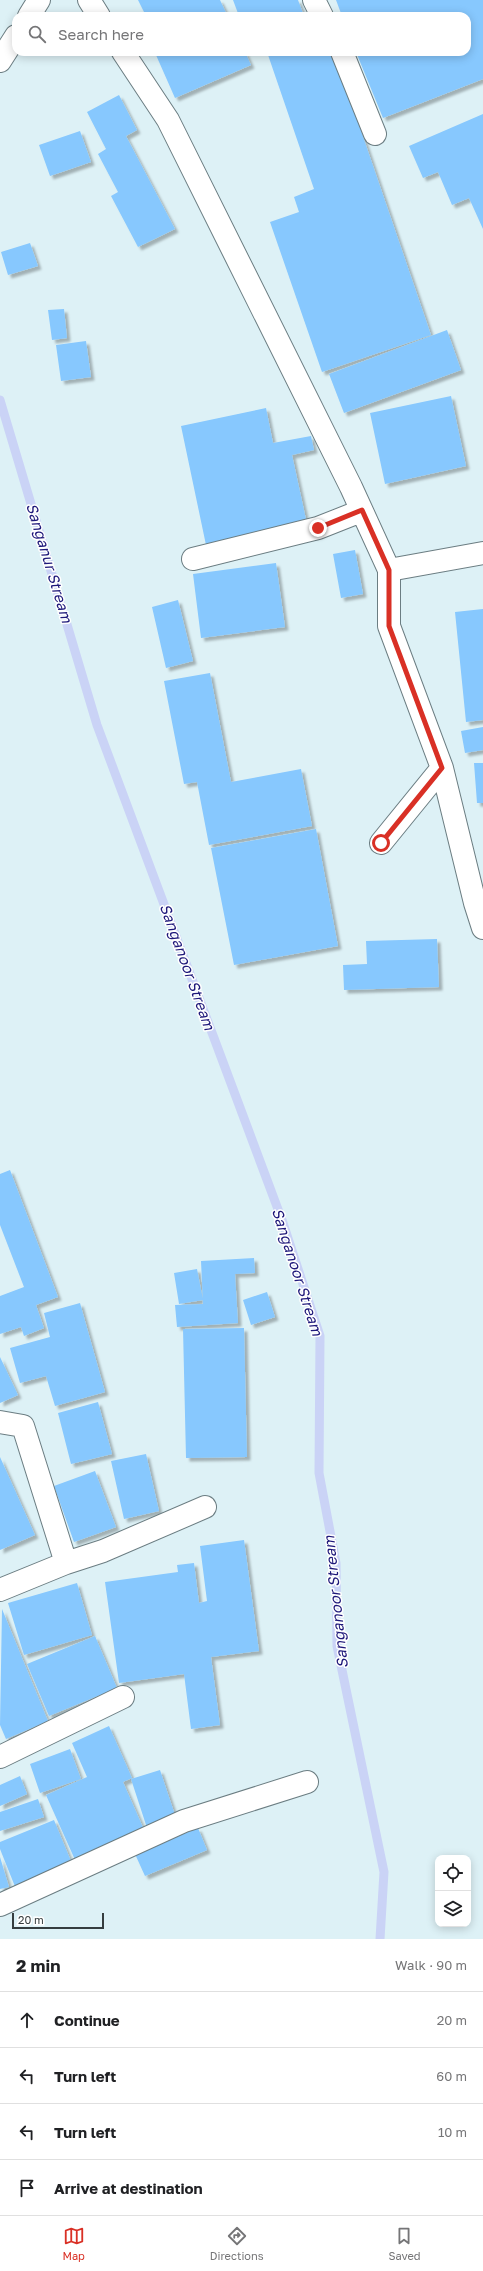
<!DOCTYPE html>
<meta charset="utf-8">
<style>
:root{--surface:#fff;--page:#f6f6f6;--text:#202124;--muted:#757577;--line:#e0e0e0;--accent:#d93025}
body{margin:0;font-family:"Golos Text",sans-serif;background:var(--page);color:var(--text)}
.controls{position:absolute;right:12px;bottom:12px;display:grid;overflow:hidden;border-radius:8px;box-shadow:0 2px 10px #0003}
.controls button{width:36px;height:36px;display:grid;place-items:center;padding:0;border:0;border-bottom:1px solid var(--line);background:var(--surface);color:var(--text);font:20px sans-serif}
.scale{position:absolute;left:12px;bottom:10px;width:92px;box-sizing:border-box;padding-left:4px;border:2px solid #353d3f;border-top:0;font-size:11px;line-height:14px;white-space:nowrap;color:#353d3f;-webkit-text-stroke:3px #fff;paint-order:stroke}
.stop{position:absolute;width:12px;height:12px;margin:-9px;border:3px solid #d93025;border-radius:50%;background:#fff}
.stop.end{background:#d93025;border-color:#fff;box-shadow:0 1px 4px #0008}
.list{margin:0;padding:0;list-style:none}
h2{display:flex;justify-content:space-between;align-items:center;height:52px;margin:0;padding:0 16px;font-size:17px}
h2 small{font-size:13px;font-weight:400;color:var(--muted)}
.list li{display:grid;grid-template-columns:26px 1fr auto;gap:12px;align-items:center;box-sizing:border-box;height:56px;padding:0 16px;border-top:1px solid var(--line)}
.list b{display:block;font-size:15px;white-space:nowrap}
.list em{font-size:13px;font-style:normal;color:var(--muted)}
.icon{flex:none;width:22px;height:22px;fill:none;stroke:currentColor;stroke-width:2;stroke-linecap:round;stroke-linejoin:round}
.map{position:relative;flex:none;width:483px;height:1939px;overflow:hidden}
.search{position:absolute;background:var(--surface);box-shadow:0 2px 10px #0003;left:12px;right:12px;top:12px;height:44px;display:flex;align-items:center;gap:10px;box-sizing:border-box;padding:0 14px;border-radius:12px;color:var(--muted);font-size:15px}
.sheet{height:276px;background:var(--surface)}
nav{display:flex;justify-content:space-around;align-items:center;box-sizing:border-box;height:56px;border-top:1px solid var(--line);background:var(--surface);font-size:11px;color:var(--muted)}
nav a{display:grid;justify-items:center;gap:2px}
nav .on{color:var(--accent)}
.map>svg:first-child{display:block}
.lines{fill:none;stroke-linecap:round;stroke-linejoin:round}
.stream{stroke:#cad3f6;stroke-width:9}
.building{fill:#87c8fe;filter:url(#shadow)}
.street-casing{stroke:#6b7d82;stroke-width:24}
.primary-casing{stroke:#6b7d82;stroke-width:24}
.street{stroke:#fff;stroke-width:22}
.primary{stroke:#fff;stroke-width:22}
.route{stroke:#d93025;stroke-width:5}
.labels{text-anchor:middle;stroke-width:3;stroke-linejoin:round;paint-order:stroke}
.water-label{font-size:15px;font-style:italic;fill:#1e187a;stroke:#fff}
</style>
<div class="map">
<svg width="483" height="1939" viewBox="0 0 483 1939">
<defs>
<filter id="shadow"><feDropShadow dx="3.5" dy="3.5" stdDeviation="1" flood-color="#0004"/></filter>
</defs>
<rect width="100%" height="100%" fill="#ddf1f6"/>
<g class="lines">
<path class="stream" d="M0,400L97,725L282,1220L320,1336L319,1473L336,1563L337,1646L384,1872L380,1939"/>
</g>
<path class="building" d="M138,0H220L227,15L146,16Z
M233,0H298L304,16H239Z
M336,0H483V79L383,118L356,52H467V16H342Z
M162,52H245L251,65L175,98L156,55Z
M267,52H334L431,335L322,372L270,222L299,212L294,197L314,189Z
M119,95L137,130L126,136L175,229L138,247L111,196L118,192L98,154L106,149L87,112Z
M483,114V229L469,198L452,205L438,172L423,178L409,146Z
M80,131L91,162L50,176L39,145Z
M30,243L38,266L8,275L1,252Z
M64,309L67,338L52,340L48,310Z
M447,330L461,370L344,413L329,374Z
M86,341L91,377L61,381L56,345Z
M451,396L466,466L385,484L370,413Z
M266,408L273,443L311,436L314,450L292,455L307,524L206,545L181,426Z
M355,550L363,594L341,598L333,554Z
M276,563L285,627L201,638L193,574Z
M178,600L193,661L166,668L152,607Z
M483,609V720L466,722L455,612Z
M210,673L231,782L301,769L312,826L209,845L197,782L184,784L164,681Z
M483,727V750L465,753L461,731Z
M474,763H483V803H477Z
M316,829L338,946L234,965L211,848Z
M437,939L439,987L344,990L343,965L367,964L366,941Z
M10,1170L58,1297L36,1305L44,1328L24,1336L21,1327L0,1334V1296L24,1287L0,1225V1174Z
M254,1258L255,1273L235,1274L238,1323L177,1327L175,1305L203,1304L201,1261Z
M197,1269L203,1300L179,1304L174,1273Z
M267,1292L275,1317L251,1325L243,1300Z
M80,1303L105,1392L55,1406L46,1376L20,1383L10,1348L50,1337L44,1313Z
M244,1328L247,1457L186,1458L183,1329Z
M0,1357L18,1395L0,1403Z
M98,1402L112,1454L71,1464L58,1413Z
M146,1454L159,1511L124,1519L111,1461Z
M0,1457L35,1535L0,1550Z
M95,1471L116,1527L74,1542L54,1486Z
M244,1540L259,1651L211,1657L220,1725L191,1729L184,1674L119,1683L105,1582L178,1572L177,1565L194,1563L199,1603L207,1601L200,1546Z
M77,1583L92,1635L24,1655L8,1603Z
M2,1609L48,1721L6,1739L0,1725Z
M95,1636L117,1688L49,1716L27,1664Z
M109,1726L132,1778L123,1782L145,1832L76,1862L46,1795L87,1777L72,1743Z
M70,1749L81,1779L40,1793L30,1764Z
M160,1770L176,1818L147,1828L131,1779Z
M20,1776L27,1794L0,1806V1785Z
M38,1799L44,1817L0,1831V1812Z
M54,1820L73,1866L16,1889L0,1849V1842Z
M198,1828L207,1850L145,1876L135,1854Z
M0,1857L9,1887L0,1889Z"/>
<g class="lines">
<g class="street-casing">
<path id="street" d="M89,0L99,16
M314,0L322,16
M123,52L168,120L351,487L389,570V626L442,768L381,843
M342,52L375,134
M193,559L318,528L361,511
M389,570L483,553
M442,768L475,903L483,928
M0,1422L23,1426L66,1563L103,1551L205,1507
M0,1590L66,1563
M0,1757L123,1697
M0,1905L184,1821L307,1782"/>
</g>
<g class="primary-casing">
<path id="primary" d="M29,16L39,0
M0,61L16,36"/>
</g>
<use href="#street" class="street"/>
<use href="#primary" class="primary"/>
</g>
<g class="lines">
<path class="route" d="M318,528L362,510L389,570V626L442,768L381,843"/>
</g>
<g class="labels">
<g class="water-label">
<text transform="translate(49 563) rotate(73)" y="5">Sanganur Stream</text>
<text transform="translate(187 967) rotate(70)" y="5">Sanganoor Stream</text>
<text transform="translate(297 1272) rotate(72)" y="5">Sanganoor Stream</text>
<text transform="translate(336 1602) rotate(-96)" y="5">Sanganoor Stream</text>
</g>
</g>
</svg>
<div class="controls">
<button><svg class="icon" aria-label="locate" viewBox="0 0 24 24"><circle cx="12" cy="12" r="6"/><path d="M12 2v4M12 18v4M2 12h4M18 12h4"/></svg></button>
<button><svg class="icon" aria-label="layers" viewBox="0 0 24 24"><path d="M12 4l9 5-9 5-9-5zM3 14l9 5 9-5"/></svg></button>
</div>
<div class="scale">20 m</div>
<div class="stop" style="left:381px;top:843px"></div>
<div class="stop end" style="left:318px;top:528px"></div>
<div class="search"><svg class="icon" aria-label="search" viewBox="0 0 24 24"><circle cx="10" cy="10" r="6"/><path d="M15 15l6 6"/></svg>Search here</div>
</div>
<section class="sheet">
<h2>2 min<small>Walk · 90 m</small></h2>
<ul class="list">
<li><svg class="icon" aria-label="ahead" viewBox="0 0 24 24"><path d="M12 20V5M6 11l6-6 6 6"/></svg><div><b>Continue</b></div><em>20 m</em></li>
<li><svg class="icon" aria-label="left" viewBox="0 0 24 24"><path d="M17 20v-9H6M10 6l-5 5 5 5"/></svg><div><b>Turn left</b></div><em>60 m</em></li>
<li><svg class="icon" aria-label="left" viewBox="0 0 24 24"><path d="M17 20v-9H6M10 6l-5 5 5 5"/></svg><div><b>Turn left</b></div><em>10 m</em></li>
<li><svg class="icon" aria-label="arrive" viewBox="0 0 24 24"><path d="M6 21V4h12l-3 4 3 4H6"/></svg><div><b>Arrive at destination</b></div></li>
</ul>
</section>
<nav>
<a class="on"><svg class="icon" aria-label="map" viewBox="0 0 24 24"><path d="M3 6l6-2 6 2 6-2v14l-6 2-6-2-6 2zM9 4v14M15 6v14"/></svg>Map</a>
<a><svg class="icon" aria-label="directions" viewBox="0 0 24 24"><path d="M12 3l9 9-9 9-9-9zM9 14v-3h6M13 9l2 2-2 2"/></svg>Directions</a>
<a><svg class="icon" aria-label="saved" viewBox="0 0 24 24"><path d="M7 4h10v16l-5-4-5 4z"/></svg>Saved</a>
</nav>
